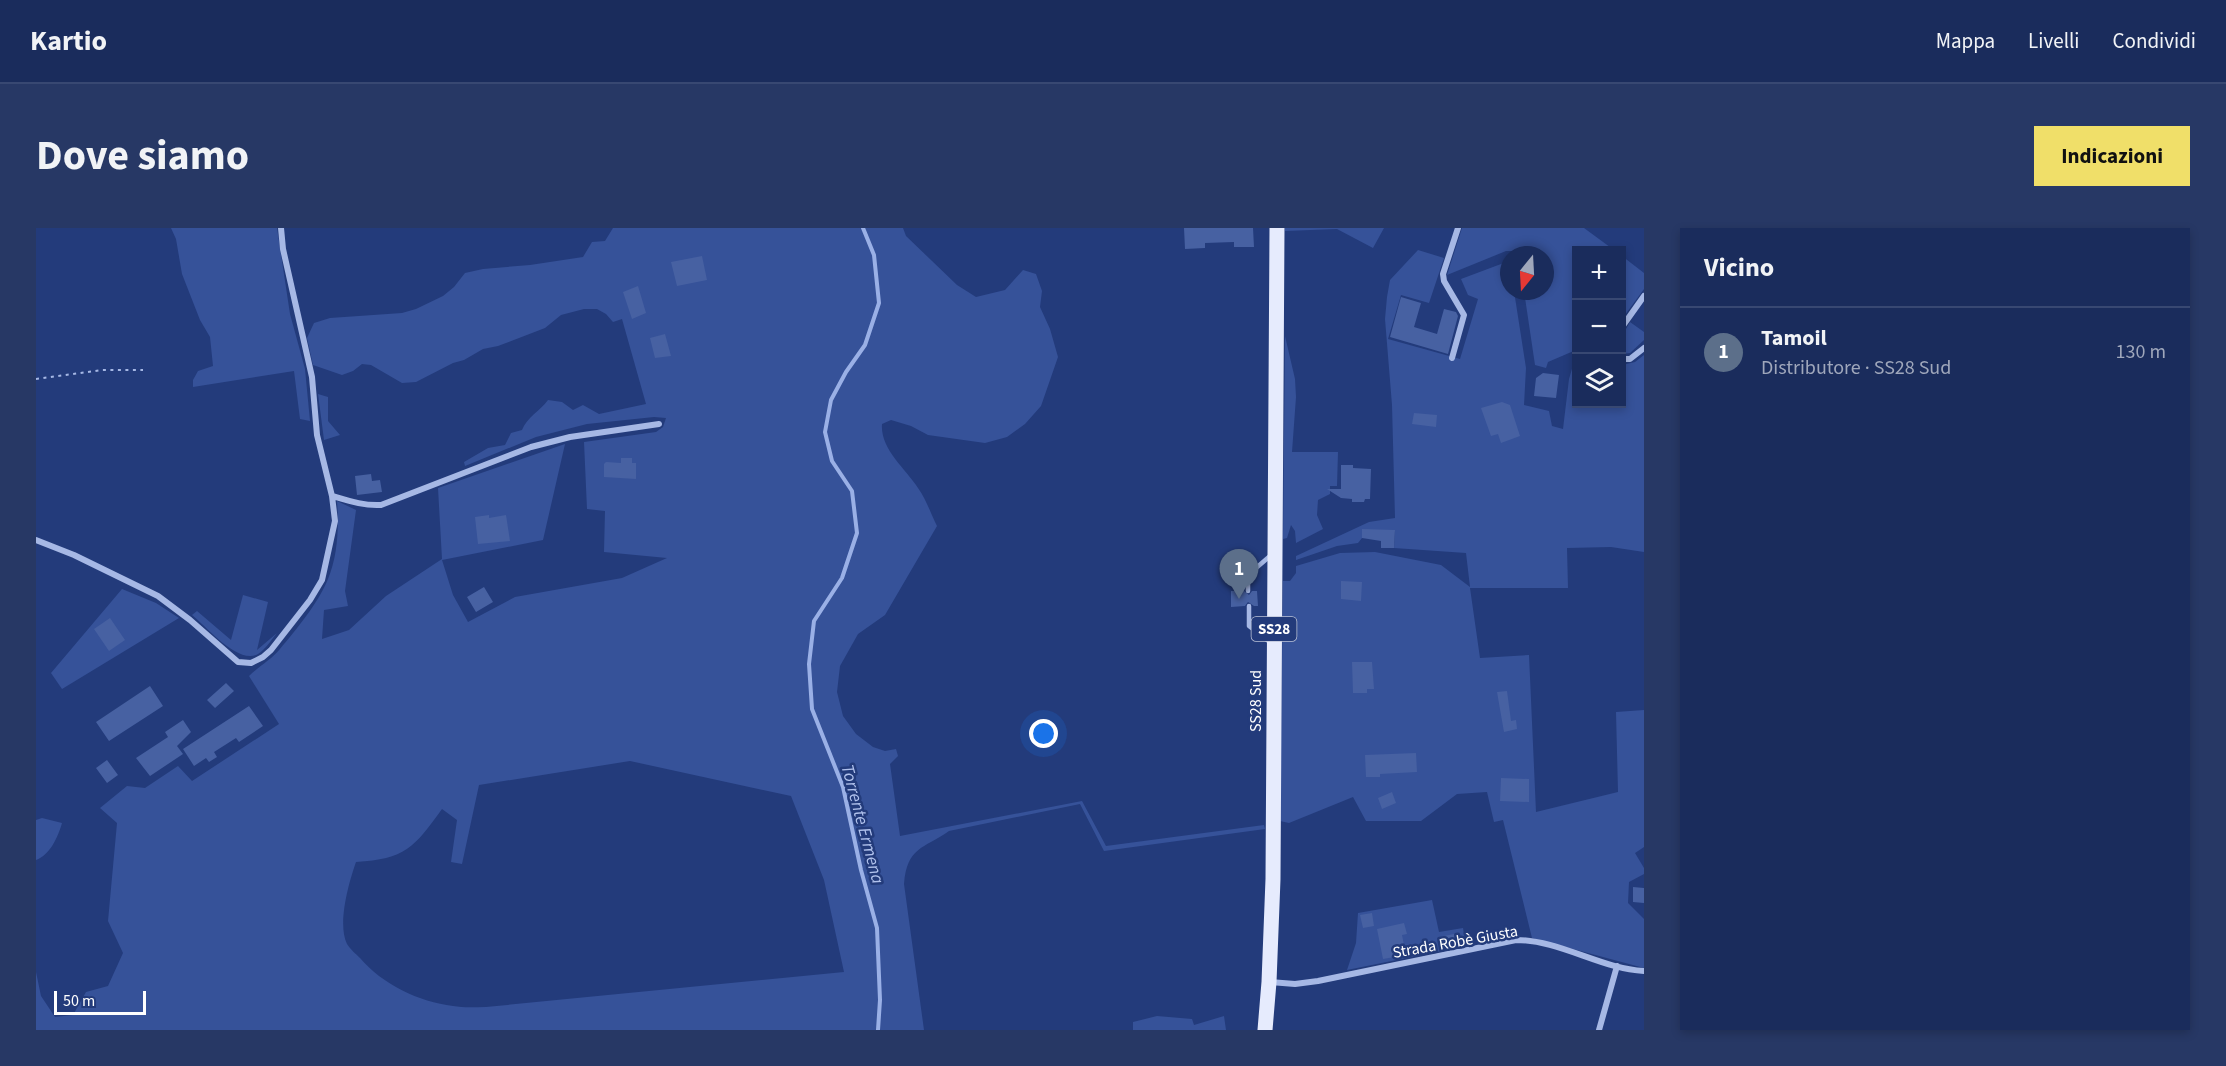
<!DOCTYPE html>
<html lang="it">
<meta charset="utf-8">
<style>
:root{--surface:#1a2c5c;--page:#273865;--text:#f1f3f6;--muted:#9fa7bb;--line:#384872;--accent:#f0df69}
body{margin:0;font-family:"Source Sans 3",sans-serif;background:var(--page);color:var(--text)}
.controls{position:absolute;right:18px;top:18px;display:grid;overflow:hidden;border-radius:0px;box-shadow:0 3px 9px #0003}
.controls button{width:54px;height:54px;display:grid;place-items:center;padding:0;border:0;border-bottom:2px solid var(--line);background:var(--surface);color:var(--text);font:30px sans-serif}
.compass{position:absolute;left:1464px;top:18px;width:54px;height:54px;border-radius:50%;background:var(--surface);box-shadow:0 3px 9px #0003;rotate:198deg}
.scale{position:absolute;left:18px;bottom:15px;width:92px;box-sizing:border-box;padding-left:6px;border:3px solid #fff;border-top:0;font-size:16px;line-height:21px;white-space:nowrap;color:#fff;-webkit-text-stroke:4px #233b7b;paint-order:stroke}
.you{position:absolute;left:1008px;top:506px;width:21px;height:21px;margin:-15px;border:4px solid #fff;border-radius:50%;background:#1a73e8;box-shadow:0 0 0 9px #1a73e833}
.badge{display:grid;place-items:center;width:39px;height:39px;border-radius:50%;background:var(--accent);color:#fff;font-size:20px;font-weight:700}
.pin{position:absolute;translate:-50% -50px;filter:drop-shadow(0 2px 3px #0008)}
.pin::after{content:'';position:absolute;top:32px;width:21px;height:18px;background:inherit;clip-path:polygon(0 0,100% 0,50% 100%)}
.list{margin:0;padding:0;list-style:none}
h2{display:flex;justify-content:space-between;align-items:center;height:78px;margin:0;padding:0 24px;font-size:26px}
h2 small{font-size:20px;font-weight:400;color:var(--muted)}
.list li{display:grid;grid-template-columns:39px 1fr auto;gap:18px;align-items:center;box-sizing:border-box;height:90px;padding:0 24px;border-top:2px solid var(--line)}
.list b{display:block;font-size:22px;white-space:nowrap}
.list p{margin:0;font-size:20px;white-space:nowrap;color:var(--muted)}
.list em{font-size:20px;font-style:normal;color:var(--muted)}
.icon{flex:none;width:33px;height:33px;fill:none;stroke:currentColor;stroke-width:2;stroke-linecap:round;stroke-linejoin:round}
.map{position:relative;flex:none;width:1608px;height:802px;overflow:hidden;border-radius:0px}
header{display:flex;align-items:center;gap:36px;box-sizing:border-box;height:84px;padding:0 30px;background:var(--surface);border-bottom:2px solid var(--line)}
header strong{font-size:28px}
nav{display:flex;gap:33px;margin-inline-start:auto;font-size:21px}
.intro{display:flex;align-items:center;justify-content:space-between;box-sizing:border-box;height:144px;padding:0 36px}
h1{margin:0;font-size:42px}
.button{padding:15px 27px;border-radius:0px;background:var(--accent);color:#111;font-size:21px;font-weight:700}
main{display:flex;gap:36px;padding:0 36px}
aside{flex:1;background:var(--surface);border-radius:0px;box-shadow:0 3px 9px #0003}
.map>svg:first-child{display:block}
.green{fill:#365299;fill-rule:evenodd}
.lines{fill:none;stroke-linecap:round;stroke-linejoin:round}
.stream{stroke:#9ab0e6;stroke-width:4}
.building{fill:#4761a2}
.path{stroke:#a6b8e5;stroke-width:2;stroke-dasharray:3 4.5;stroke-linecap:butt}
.service{stroke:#a6b8e5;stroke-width:4.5}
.minor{stroke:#a6b8e5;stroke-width:6}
.primary{stroke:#e6ebfd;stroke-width:15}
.labels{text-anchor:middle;stroke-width:5;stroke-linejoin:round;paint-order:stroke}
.shield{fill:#233b7b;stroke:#bdc4d7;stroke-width:1.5}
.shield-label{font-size:15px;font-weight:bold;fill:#fff}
.street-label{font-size:16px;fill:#fff;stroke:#233b7b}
.water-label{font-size:18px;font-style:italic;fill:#b1c2ed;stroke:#233b7b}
</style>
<header>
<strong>Kartio</strong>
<nav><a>Mappa</a><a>Livelli</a><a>Condividi</a></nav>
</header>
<div class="intro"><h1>Dove siamo</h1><a class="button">Indicazioni</a></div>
<main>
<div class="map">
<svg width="1608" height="802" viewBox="0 0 1608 802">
<rect width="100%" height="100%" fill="#233b7b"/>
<path class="green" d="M135,0H241L254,86L269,141L274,193L264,191L258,143L157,159V152L162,143L177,138L174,109L164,92L146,46L140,11Z
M577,0H867L870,8L921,57L940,69L969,62L987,42L1000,46L1006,63L1004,79L1014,101L1022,129L1005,178L989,196L971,209L949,215L892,207L875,198L855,192L846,196C844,221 869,240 882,260C890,271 895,286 901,298L849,387L822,406L804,438L801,464L807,488L820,506L837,519L849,523L860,521L862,528L854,536L864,608L1046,573L1070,618L1228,597L1229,601L1068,623L1044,576L913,603C887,621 871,619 868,656L888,802H0V744L5,768L19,789L37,787L50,764L72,758L87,725L72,693L81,595L64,580L91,558L109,560L142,538L156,553L243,496L213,448C223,438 235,432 244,421C260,402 283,374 292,351C302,327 303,298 301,273L320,282L309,363L312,378L288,382L286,411L313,402L350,368L406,331L402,260L529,216L507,312L406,332L417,367L432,394L479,369L586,350L631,330L568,324L569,283L551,281L548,214L620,204L627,199L630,190L618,189L551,196L500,209L429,238L428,234L452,220L469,217L475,205L486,202C491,189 504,183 512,172L526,174L537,182L547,177L563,186L610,176L586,91L577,94L570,86L561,81H548L525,87L509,100L462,118L447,121L428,132L417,135L380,154L366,155L335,137L326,136L317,143L306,147L277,137L271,110L278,95L294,90L366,85L380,81L407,68L418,59L429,45L447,41L494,37L547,29L556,14L569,13ZM594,533L755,568L788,652L808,744L450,779C439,779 428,780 417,778C383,774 346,756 324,730C320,726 314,721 311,716C301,696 313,654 320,634C369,631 378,620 406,581L421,592L415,634L426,636L443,557Z
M1249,0H1348L1337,20L1301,1L1249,3Z
M1426,0H1548L1578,22H1540V122L1512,134L1510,140L1499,137L1488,63H1509V27H1487L1478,23H1470L1411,47Z
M1382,22L1408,30L1393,75L1365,67L1352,111L1424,131L1442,71L1432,67L1425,51L1473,33V63H1478L1490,140L1488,177L1513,183L1516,198L1527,201L1533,151L1538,134L1540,133V176H1586V137L1599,134L1608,127V324L1575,319L1531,320L1532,360H1434L1444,430L1493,427L1500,584L1582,564L1580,484L1608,482V619L1599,625L1608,640V646L1593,654L1592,675L1608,691V740L1496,710L1467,592L1458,594L1451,564L1421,566L1385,593H1330L1317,569L1253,595L1244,593L1247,353H1254L1260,345V338L1304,325L1339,324L1405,337L1434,359L1430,325L1358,320L1359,303L1326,302V310L1322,315L1301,318L1260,332V328L1333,294L1359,290L1356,177L1349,91L1351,69L1354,52Z
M1586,28L1608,45V61L1586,91Z
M1594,94L1608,104V112L1594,125L1586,126V108Z
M1249,108L1259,151L1260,169L1256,224H1302L1301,258H1294V266L1282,272L1281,287L1287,301L1260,315L1259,303L1255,297L1251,310L1247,311Z
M282,166L292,169V193L304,207L288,212Z
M86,361L120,375L143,390L26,461L15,445Z
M207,367L232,374L221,422L241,405C235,412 230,421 222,426C202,437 171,399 156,387L161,383L195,412Z
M6,590L26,595C22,609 14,627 0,632V592Z
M1396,672L1403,704L1427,700L1430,718L1311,742L1320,715L1322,685Z
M1121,788L1156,791L1158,797L1188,788L1190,802H1097V794Z"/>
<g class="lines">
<path class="stream" d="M827,0L838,27L843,75L829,117L810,144L795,172L789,204L796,233L816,263L821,305L806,350L778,393L773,436L776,481L807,559L825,642L841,700L844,772L842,802"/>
</g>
<path class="building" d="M1148,0H1217L1218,19H1198V14L1169,15V20L1149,21Z
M666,28L671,52L641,58L635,34Z
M602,58L610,85L596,91L587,64Z
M1365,69L1385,75L1378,99L1401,106L1408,81L1420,84L1422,88L1412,126L1354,109Z
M629,106L635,128L619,130L614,110Z
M1507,145L1523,147L1520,170L1498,168L1500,150Z
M1466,174L1474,177L1484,208L1465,215L1462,206L1455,208L1445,180Z
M1378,185L1401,187L1400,199L1376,196Z
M585,230H596V235H600V251L568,249V236L570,234L585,235Z
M1305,237H1317V240L1335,241L1334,271H1329L1328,274H1316V271L1305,270L1291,261H1305Z
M335,246L336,253L344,252L346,264L321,267L319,248Z
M453,287V290L470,287L474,313L442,316L439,289Z
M1326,301L1359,302L1358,320H1345V313L1326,310Z
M1305,353L1326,354L1325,373L1305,371Z
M448,359L457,374L440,384L431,369Z
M1195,363H1208L1213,367L1216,363H1221L1222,378H1218L1212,374L1209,378L1195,379Z
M74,390L89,412L73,423L58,401Z
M1316,434H1336L1338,461H1331V465H1317Z
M190,455L198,463L179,480L171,472Z
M114,458L127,478L73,513L60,494Z
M1471,463L1475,493L1480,492L1481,501L1468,504L1461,464Z
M213,478L227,498L203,514L200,510L178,524L181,529L173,534L170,530L158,538L147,521Z
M147,492L155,504L141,518L147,526L114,548L100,530L132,509L129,504Z
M1380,525L1381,544L1344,546V549H1330L1329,527Z
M71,532L82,547L71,555L60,540Z
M1465,550L1493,551V574L1464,573Z
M1356,564L1360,575L1346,581L1342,570Z
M1597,659L1608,660V675L1597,674Z
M1336,685L1338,698L1327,700L1324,687Z
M1368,695L1371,706L1366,707L1370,727L1347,731L1341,701Z
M1423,705L1425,714L1410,717L1408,708Z"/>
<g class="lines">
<path class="path" d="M0,151L66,142H107"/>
<path class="service" d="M1212,363V347L1234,328
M1213,378V398L1235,415"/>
<path class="minor" d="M1586,99L1608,68
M1416,130L1428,87L1408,53L1407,46L1422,0
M1586,131H1594L1608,120
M296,268C313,273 328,278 345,277L495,219L534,209L623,196
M0,312L38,327L122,368L154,392L202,434L215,435L227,429L235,422L274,372L286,352L299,293L296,268L281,207L276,149L247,21L245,0
M1233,754L1259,756L1282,753L1480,712C1524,712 1565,741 1608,743
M1563,802L1581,738"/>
<path class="primary" d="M1229,802L1233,754L1237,651L1241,0"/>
</g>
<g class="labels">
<rect class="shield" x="1215.5" y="389" width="45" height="24" rx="4.5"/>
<g class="shield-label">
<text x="1238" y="406">SS28</text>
</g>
<g class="street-label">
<text transform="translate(1219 473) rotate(-90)" y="6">SS28 Sud</text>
<text transform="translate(1419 713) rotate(-10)" y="6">Strada Robè Giusta</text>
</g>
<g class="water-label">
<text transform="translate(827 596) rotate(75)" y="6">Torrente Ermena</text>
</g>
</g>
</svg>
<div class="controls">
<button>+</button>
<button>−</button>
<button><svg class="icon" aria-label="layers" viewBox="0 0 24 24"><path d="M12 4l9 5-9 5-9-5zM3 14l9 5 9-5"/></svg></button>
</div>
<svg class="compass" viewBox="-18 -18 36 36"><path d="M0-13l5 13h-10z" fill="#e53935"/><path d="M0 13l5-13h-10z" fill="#9fa7bb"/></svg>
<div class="scale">50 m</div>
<div class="you"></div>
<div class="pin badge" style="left:1203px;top:371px;background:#5c6f8a">1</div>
</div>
<aside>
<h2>Vicino<small></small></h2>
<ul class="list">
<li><span class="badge" style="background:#5c6f8a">1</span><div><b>Tamoil</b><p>Distributore · SS28 Sud</p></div><em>130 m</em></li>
</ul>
</aside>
</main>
